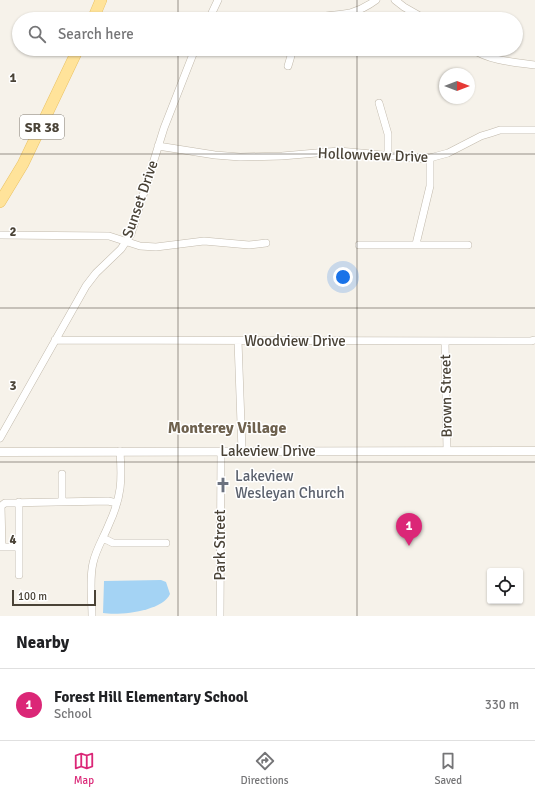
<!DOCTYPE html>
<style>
:root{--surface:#fff;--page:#f6f6f6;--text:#202124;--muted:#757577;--line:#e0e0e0;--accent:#db2777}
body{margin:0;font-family:Signika,sans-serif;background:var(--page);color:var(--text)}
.controls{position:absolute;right:12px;bottom:12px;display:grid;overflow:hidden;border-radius:4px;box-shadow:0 1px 3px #0004}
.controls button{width:36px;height:36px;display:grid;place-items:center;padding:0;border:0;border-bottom:1px solid var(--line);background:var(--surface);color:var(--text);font:20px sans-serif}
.compass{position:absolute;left:439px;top:68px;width:36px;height:36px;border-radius:50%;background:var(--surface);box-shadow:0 1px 3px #0004;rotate:90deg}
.scale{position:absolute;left:12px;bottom:10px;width:84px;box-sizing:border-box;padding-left:4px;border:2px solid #4a4337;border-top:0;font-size:11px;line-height:14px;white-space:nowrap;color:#4a4337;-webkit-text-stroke:3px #fff;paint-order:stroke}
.you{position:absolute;left:343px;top:277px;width:14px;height:14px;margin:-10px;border:3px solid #fff;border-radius:50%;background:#1a73e8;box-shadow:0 0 0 6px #1a73e833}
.badge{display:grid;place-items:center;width:26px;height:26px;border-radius:50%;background:var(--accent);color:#fff;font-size:13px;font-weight:700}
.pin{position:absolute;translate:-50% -33px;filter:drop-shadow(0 1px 2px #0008)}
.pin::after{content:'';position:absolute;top:21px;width:14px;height:12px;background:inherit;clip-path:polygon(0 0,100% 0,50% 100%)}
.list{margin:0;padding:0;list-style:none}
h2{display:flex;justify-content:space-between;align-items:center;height:52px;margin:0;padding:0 16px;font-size:17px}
h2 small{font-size:13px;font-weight:400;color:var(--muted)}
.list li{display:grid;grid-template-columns:26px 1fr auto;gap:12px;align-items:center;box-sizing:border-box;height:72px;padding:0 16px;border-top:1px solid var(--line)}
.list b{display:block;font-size:15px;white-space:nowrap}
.list p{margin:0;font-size:13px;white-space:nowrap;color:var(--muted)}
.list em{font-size:13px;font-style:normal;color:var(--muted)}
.icon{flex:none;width:22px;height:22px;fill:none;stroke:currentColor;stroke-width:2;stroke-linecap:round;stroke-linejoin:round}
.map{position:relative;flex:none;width:535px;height:616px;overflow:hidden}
.search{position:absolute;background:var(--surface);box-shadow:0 1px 3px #0004;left:12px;right:12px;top:12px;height:44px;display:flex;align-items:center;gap:10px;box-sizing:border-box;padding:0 14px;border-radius:22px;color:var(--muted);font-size:15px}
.sheet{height:124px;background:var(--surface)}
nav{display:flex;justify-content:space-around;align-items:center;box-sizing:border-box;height:56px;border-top:1px solid var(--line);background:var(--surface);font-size:11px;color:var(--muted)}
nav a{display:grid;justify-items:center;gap:2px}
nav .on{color:var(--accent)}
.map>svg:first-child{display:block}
.water{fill:#a4d3f4}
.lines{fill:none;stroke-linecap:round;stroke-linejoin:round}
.minor-casing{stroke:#c2baac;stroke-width:8}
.tertiary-casing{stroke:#c2baac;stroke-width:9}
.primary-casing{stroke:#eac264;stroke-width:12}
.minor{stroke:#fff;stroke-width:7}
.tertiary{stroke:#fff;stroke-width:8}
.primary{stroke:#ffe39a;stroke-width:11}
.grid{fill:none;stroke:#4a4337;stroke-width:1;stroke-opacity:0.55}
.labels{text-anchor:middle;stroke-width:3;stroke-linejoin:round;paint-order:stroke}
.shield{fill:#fff;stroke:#807b73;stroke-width:1}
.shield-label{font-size:14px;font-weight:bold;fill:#4a4337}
.street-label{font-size:15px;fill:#4a4337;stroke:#fff}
.worship-label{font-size:15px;fill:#5b616d;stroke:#fff;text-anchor:start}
.neighbourhood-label{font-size:16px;font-weight:bold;fill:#6e614e;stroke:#fff}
.grid-label{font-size:13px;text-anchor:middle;font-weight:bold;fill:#4a4337;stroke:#fff;stroke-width:3;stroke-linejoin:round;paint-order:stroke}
</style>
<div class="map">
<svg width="535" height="616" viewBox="0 0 535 616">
<rect width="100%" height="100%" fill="#f6f2ea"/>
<path class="water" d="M161,580L166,582L170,594C163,611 119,616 103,613L104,581Z"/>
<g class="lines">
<g class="minor-casing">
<path id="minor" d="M395,0L404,7L425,19
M209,19L218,0
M313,19C325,14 338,16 350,13C360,10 368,6 376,0
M472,49C491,61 513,62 535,65
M288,66L293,49
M379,103L388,134V156
M158,146L215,155L240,157L282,156L339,151L426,159L448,153L481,136L491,133L500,130H535
M0,235L109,236L140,246L156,247L204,241L249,245L266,243
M416,244L430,186V158
M359,245H468
M55,340L531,341L535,340
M238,341L242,451
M445,341L447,450
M0,438L86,286L96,273L121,249L131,234L164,128L195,49
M62,474V502
M19,502V575
M103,538L113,543H166
M0,547H19
M2,547L1,506L5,503L108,501L117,503
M92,616C92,599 89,580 93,563C96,549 104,537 109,524C122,496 122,480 120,451
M220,616L221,451"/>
</g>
<g class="tertiary-casing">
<path id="tertiary" d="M0,452L535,451"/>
</g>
<g class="primary-casing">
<path id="primary" d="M93,19L101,0
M0,202L23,164L78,49"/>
</g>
<use href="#minor" class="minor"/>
<use href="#tertiary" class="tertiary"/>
<use href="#primary" class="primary"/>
</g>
<path class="grid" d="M178,0V19M357,0V19M178,49V616M357,49V616M0,154H535M0,308H535M0,462H535"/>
<defs>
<g id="church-bare" transform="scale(1.2)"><path d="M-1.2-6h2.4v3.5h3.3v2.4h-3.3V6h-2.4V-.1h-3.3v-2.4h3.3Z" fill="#6b7280" stroke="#fff" stroke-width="2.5" paint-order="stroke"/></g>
</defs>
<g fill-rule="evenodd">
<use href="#church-bare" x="223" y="485"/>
</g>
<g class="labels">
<rect class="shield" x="20" y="115" width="44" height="24" rx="3"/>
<g class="shield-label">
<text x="42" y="132">SR 38</text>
</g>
<g class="street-label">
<text transform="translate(373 155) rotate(2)" y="5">Hollowview Drive</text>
<text transform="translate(140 199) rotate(-71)" y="5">Sunset Drive</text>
<text x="295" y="346">Woodview Drive</text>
<text transform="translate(446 396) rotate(-91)" y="5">Brown Street</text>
<text x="268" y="456">Lakeview Drive</text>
<text transform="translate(220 545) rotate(-90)" y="5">Park Street</text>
</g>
<g class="worship-label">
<text x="235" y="481">Lakeview<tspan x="235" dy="17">Wesleyan Church</tspan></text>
</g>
<g class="neighbourhood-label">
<text x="227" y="433">Monterey Village</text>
</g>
</g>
<g class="grid-label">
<text x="13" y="82">1</text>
<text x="13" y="236">2</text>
<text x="13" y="390">3</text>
<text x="13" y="544">4</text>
</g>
</svg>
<div class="controls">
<button><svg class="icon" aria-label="locate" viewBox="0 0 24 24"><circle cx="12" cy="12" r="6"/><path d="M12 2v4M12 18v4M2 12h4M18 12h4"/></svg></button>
</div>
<svg class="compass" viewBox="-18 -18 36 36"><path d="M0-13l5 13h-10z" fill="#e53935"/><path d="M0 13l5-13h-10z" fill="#757577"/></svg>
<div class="scale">100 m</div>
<div class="you"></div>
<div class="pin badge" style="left:409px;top:546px">1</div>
<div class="search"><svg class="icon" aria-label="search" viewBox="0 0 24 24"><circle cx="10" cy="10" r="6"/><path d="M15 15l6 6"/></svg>Search here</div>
</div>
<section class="sheet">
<h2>Nearby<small></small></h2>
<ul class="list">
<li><span class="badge">1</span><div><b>Forest Hill Elementary School</b><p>School</p></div><em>330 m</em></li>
</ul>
</section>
<nav>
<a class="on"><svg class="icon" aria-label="map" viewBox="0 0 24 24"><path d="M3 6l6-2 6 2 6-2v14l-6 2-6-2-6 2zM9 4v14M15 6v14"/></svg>Map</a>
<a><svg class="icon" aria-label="directions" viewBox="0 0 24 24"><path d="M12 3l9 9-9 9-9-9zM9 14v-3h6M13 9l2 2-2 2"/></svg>Directions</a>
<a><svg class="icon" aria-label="saved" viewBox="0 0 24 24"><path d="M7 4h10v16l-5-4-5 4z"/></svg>Saved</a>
</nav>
